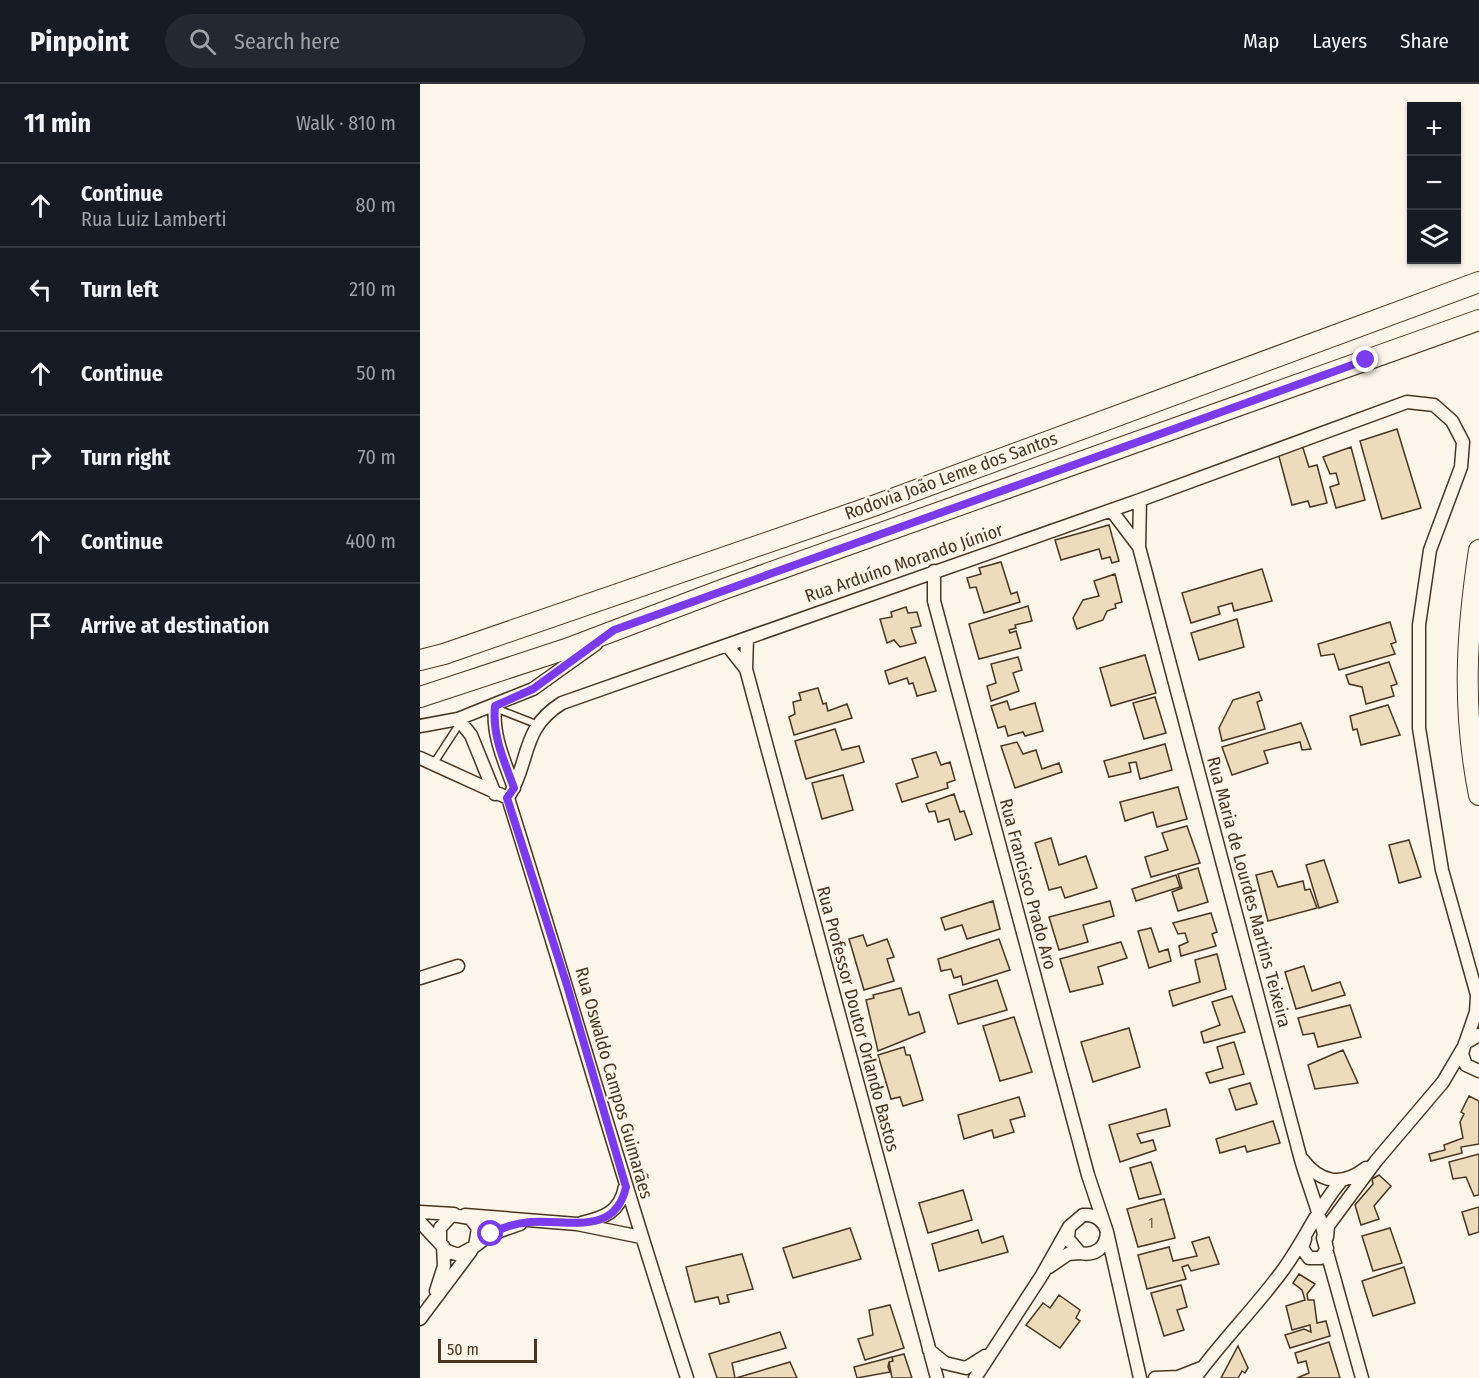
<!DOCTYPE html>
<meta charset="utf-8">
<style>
:root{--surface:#171b24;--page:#242831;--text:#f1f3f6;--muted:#9ea1a6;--line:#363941}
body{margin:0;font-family:"Fira Sans Condensed",sans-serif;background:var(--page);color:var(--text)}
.controls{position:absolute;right:18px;top:18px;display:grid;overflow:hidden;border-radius:0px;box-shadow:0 2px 4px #0004}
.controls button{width:54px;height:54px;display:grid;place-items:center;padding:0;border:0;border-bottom:2px solid var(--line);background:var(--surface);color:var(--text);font:30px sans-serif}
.scale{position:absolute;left:18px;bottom:15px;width:99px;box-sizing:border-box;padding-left:6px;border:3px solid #4a3520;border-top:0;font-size:16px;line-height:21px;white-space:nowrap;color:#4a3520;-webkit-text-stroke:4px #fbf6e9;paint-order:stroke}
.stop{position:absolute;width:18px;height:18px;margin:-14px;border:4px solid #7c3aed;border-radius:50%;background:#fff}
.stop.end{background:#7c3aed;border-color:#fff;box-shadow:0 2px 6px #0008}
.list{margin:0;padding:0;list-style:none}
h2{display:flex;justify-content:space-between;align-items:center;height:78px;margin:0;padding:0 24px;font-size:26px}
h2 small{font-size:20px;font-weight:400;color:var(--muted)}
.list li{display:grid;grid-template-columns:39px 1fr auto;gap:18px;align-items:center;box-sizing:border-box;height:84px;padding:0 24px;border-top:2px solid var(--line)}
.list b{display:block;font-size:22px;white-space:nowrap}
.list p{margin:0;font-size:20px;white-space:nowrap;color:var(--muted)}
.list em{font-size:20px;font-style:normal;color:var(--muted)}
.icon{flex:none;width:33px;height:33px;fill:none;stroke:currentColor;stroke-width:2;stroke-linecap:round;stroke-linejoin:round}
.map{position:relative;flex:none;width:1059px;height:1294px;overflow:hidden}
header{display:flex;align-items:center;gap:36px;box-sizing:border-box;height:84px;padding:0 30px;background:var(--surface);border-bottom:2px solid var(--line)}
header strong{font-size:28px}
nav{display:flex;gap:33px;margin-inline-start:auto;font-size:21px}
.search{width:420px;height:54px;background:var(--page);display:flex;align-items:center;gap:15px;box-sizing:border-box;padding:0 21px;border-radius:33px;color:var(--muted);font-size:22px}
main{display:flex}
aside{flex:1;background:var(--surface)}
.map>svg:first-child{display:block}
.building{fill:#ecdcbc;stroke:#4a3520;stroke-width:1.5}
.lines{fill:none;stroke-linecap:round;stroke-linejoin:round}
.service-casing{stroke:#4a3520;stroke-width:9}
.minor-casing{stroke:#4a3520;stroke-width:15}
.primary-casing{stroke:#4a3520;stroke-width:22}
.service{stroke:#fbf6e9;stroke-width:6}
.minor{stroke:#fbf6e9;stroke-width:12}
.primary{stroke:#fbf6e9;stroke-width:20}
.route{stroke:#7c3aed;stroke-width:8}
.labels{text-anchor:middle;stroke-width:4.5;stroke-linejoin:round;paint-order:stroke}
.number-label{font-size:15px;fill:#725f47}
.street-label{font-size:18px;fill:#4a3520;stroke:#fbf6e9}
</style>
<header>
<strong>Pinpoint</strong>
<div class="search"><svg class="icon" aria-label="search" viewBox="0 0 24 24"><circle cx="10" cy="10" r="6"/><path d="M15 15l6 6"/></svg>Search here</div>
<nav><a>Map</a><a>Layers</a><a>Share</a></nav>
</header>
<main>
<aside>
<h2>11 min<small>Walk · 810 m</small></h2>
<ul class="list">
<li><svg class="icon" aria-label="ahead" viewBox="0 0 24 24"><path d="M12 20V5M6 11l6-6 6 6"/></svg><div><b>Continue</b><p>Rua Luiz Lamberti</p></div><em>80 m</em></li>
<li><svg class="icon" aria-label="left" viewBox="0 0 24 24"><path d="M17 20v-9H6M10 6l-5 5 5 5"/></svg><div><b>Turn left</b></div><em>210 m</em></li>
<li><svg class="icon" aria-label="ahead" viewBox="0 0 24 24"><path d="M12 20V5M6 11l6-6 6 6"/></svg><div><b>Continue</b></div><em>50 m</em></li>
<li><svg class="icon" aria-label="right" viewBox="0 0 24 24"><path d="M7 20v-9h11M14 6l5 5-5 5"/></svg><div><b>Turn right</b></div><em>70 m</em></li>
<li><svg class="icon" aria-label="ahead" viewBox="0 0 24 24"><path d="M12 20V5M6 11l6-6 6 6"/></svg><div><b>Continue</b></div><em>400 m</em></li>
<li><svg class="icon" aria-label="arrive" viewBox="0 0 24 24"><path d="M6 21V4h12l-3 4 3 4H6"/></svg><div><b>Arrive at destination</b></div></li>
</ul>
</aside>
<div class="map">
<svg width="1059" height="1294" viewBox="0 0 1059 1294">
<rect width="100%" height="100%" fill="#fbf6e9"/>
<path class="building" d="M977,345L1001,424L962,435L940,357Z
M882,361L889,383L897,381L907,419L890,423L888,417L872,421L858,369Z
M931,363L945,416L916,424L910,403L919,400L916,389L910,390L903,373Z
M689,441L699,477L692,479L690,473L682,475L679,465L641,476L635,456Z
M581,478L591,510L597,508L600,518L564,529L556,503L550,504L547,494L561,490L559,484Z
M842,485L852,517L814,527L812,519L798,523L800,530L771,539L762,509Z
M695,490L702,518L695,520L696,524L687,527L683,536L657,545L653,534L663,516L679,512L674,497Z
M608,522L612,537L595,541L596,544L589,546L590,549L596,547L601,564L559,575L549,540Z
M486,523L488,529L497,528L501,542L491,544L496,559L480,563L474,556L467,559L460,535L472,533L471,528Z
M817,535L824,563L779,576L771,549Z
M970,538L976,558L971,560L975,570L919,586L914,570L901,572L898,560Z
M725,571L736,609L691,622L680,584Z
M505,573L516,607L497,612L493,599L489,600L487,594L469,600L465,587Z
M598,573L602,586L593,589L599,607L571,617L567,602L576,599L571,580Z
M969,578L977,600L971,602L974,612L946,620L942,603L929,600L926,591Z
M398,604L403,620L406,619L408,627L427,620L432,634L374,651L369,633L375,630L373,618L381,616L379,609Z
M839,608L842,616L837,618L845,645L802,657L799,644L813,616Z
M735,613L746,649L724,655L713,619Z
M587,617L590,626L615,619L623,647L605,652L603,648L588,652L585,642L578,644L571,622Z
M968,621L980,651L941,661L937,645L933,646L930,632Z
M881,639L891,665L882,666L880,658L844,667L848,679L812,691L802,663Z
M415,645L422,666L439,662L444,678L386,695L375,657Z
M597,658L603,670L616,666L622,685L639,679L642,688L595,704L581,662Z
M745,660L752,686L720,695L716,678L709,679L711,688L689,693L684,677Z
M516,668L521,681L530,678L535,696L527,699L528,704L482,718L476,700L498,693L492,675Z
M423,691L433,726L402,735L392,699Z
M758,703L767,735L737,743L733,728L705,737L700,718Z
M534,710L540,728L544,727L552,750L535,756L529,735L518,738L515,727L509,728L506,720Z
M767,742L780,779L731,793L725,773L748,766L742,749Z
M631,754L639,781L666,772L677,804L645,814L641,803L629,806L615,759Z
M989,756L1001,793L979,799L969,761Z
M904,776L918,818L899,824L886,781Z
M778,784L788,818L758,827L752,808L762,804L758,790Z
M852,787L858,803L883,797L885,806L890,805L897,824L848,837L836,791Z
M756,791L760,803L716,817L712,805Z
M573,817L580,845L547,855L542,841L525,846L521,834Z
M690,817L694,832L663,841L668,858L639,866L629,833Z
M791,829L797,848L792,850L796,862L761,872L759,862L768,858L765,849L758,850L753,839Z
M731,844L739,868L748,865L751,877L729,884L718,847Z
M443,851L447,862L467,855L474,873L467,875L474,897L444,906L429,855Z
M579,855L590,886L543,901L541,892L534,894L531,885L521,887L518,875Z
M701,858L707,874L678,883L683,900L650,908L640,875Z
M797,870L806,905L753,922L749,907L780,898L775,876Z
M884,882L892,907L920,898L925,911L876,925L865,888Z
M577,896L587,926L538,940L529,911Z
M481,904L489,931L499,928L505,948L458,967L446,916L454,914L453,911Z
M812,912L825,948L784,959L781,948L800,941L792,918Z
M930,921L941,953L898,963L894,949L883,951L878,934Z
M594,933L612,988L580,997L563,942Z
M709,944L720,983L673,998L661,958Z
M814,958L824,990L790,999L786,989L803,984L797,963Z
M484,963L486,971H490L503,1016L483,1022L480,1013L471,1015L458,971Z
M923,966L938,999L895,1005L888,981Z
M830,999L837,1020L816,1026L809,1005Z
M1049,1012L1059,1017V1060L1041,1063L1042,1069L1011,1077L1009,1070L1025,1066L1024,1061L1043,1054L1040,1038L1044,1030L1041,1028Z
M599,1013L605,1032L590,1036L594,1048L574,1054L572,1046L544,1055L538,1031Z
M746,1025L750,1042L717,1050L721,1059L733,1056L736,1066L700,1078L689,1041Z
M853,1037L860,1059L827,1068L825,1062L800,1069L796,1055Z
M1059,1070V1111L1054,1112L1046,1093L1033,1095L1029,1078Z
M731,1078L741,1110L719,1115L710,1084Z
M959,1091L971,1102L954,1122L959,1135L941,1141L935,1121L953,1100L952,1095Z
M543,1106L552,1136L508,1149L499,1119Z
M744,1115L755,1154L718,1163L707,1125Z
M1059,1123V1148L1049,1151L1042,1128Z
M430,1144L441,1175L373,1194L363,1164Z
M970,1144L982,1179L953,1187L942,1152Z
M558,1146L562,1159L583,1152L588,1168L519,1187L512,1160Z
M789,1153L799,1180L771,1187L768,1181L762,1183L766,1195L727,1205L718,1171L749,1163L753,1177L777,1172L772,1158Z
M322,1170L333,1205L307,1211L309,1218L300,1220L298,1213L275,1218L266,1183Z
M984,1183L995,1219L953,1232L942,1197Z
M879,1190L895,1200L887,1210L888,1216H894L897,1239L906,1237L910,1252L870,1264L865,1251L884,1245L891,1248L890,1241L872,1246L866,1222L885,1216L882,1206L873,1199Z
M761,1201L767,1223L757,1226L764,1246L744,1252L731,1209Z
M639,1211L660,1226L656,1234L660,1237L640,1264L606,1241L623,1219L630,1224Z
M470,1221L484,1264L445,1276L438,1255L453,1251L449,1226Z
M360,1248L366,1264L312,1279L315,1294H297L289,1270Z
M909,1258L920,1294H877L889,1289L886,1277L878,1279L875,1269Z
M818,1262L828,1284L825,1289L822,1287L818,1294H801Z
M484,1270L492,1294H472L469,1278L473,1277L472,1273Z
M472,1273L473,1277L469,1278L468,1283L470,1288L437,1294L434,1283Z
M370,1278L377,1294H316Z"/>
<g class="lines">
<g class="service-casing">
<path id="service" d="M75,624L116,640
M14,679L40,639"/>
</g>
<g class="minor-casing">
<path id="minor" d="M720,416L719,463L880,1072C888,1102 901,1130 906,1160
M691,426L719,463
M514,487V517L668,1091L685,1142
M327,554L326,585L517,1294
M307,561L326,585
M75,622C72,651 84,676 94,704
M38,635L51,651L75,710
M0,642L38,635L113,605L176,560
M0,674L88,714C111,677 100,645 142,619L720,416L987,318L1014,321L1032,337L1043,358L1041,383L1010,466L999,541V644L1022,786L1059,918
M88,714C149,907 204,1102 267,1294
M0,894L38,882
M1059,951L1045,959L1042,970L1046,981L1059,987
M1046,957L1056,928L1057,912
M882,1075C900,1099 922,1103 946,1084
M0,1128L34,1130
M45,1131L157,1140L221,1153
M0,1138L27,1167L39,1171L55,1162L58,1144L50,1134L32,1131L20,1144V1157
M161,1139C184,1134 200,1128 205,1103
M687,1148C686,1164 675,1172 660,1169L648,1155L649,1143L663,1131C676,1130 684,1136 687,1148L720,1294
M907,1153L908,1142L956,1077L1023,998L1043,964
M903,1154L942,1294
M885,1155L882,1164L889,1174H901L907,1164
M55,1162L71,1150L100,1140
M629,1183L648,1170L660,1169
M16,1207L24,1182L23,1162
M0,1235L51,1167
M509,1266L525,1279L546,1284L565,1272
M555,1294L622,1191L648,1145
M735,1294L758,1293L781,1284
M775,1294C801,1258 833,1226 860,1190C883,1160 896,1126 921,1097"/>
</g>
<g class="primary-casing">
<path id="primary" d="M1059,466C1046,551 1042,626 1059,711
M0,576L24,570L456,421L1059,198
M0,613L146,565L304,505L1059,236"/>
</g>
<use href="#service" class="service"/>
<use href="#minor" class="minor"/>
<use href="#primary" class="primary"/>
</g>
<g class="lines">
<path class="route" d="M71,1150C83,1143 97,1139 111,1138C147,1135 195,1153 206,1103L146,898L87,714L94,704C84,676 72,652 75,622L113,605L194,546L946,276"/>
</g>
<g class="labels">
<g class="number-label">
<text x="731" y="1144">1</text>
</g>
<g class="street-label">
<text transform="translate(531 392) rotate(-20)" y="6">Rodovia João Leme dos Santos</text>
<text transform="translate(484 479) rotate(-19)" y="6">Rua Arduíno Morando Júnior</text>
<text transform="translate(608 800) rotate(75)" y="6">Rua Francisco Prado Aro</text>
<text transform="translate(829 808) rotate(75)" y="6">Rua Maria de Lourdes Martins Teixeira</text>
<text transform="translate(438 935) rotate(75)" y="6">Rua Professor Doutor Orlando Bastos</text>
<text transform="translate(194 999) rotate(74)" y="6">Rua Oswaldo Campos Guimarães</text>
</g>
</g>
</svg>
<div class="controls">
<button>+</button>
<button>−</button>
<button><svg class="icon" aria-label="layers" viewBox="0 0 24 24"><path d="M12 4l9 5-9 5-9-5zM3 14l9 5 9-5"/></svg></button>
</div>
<div class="scale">50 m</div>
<div class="stop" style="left:71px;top:1150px"></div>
<div class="stop end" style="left:946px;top:276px"></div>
</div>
</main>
